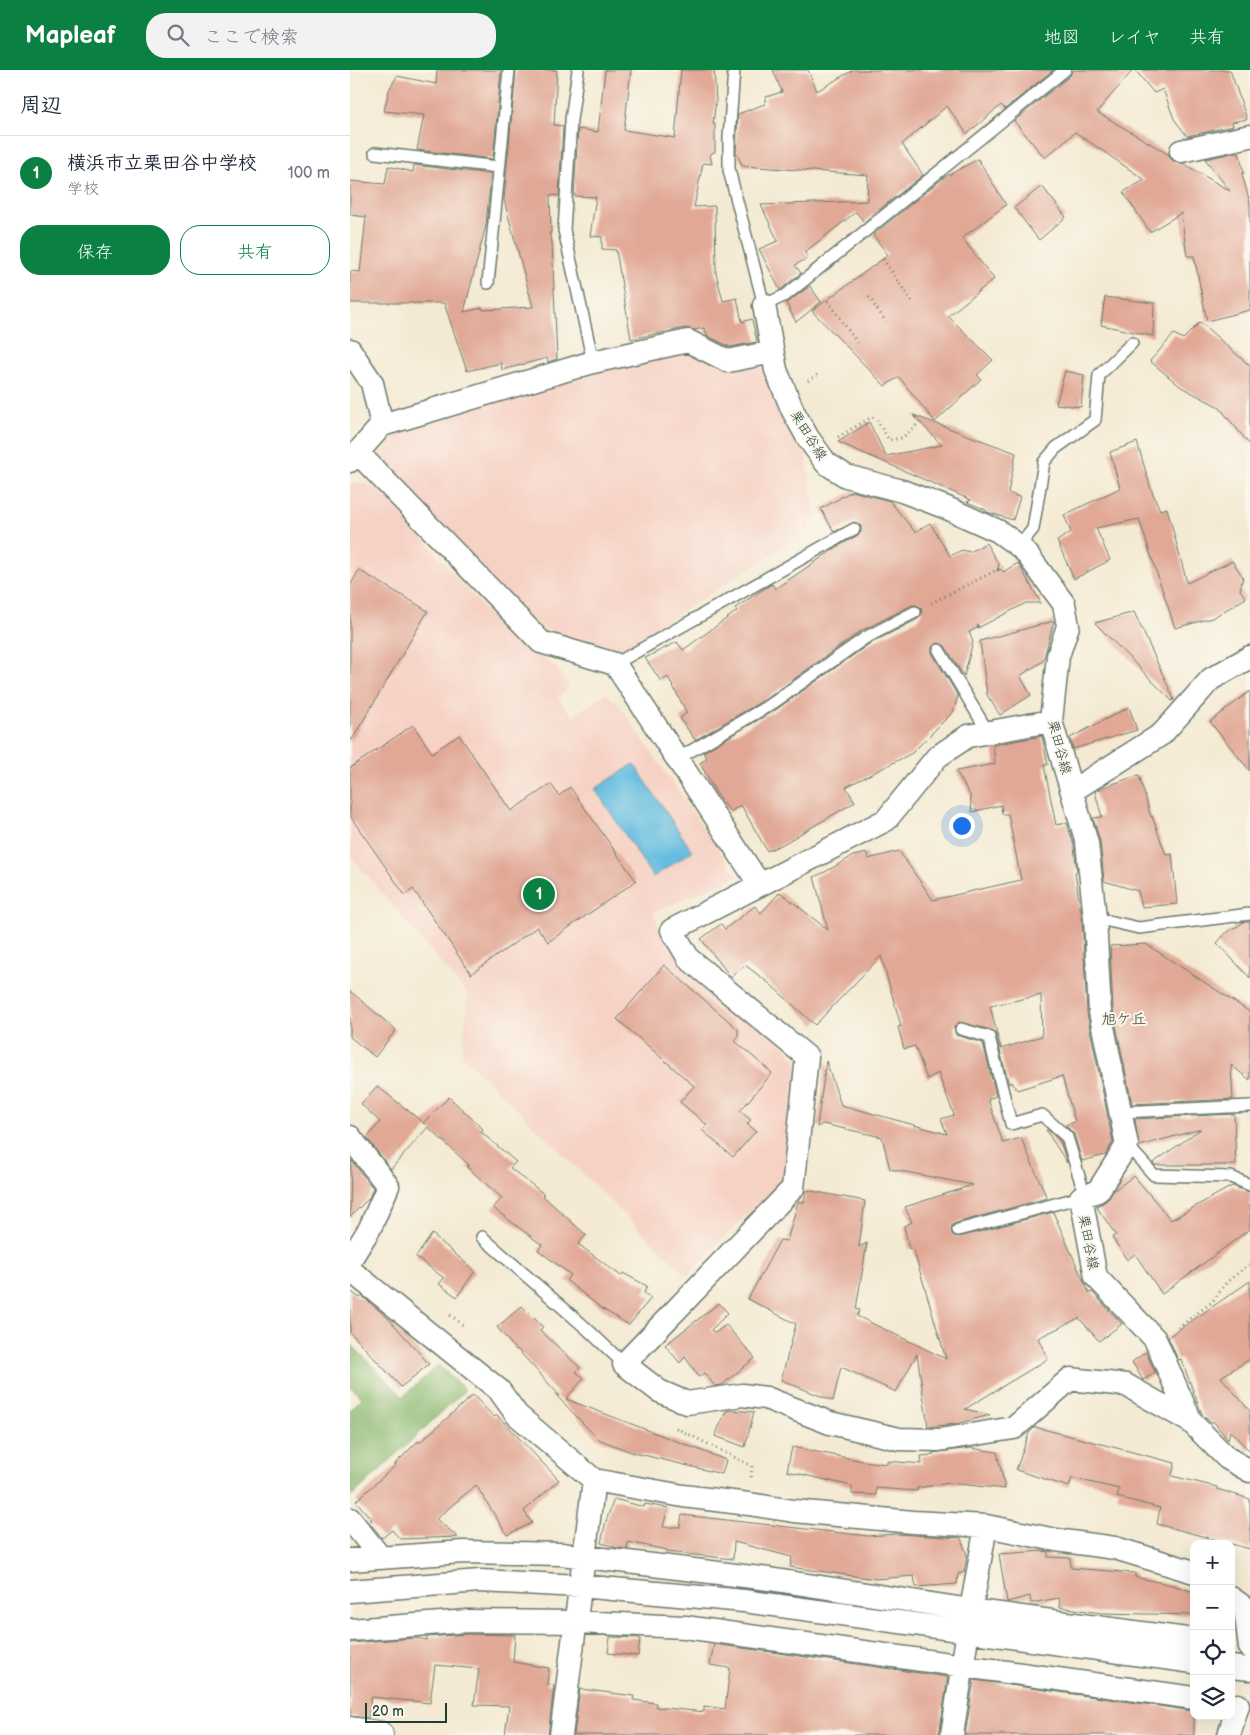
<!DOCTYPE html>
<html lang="ja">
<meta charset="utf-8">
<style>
:root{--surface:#fff;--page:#f2f2f3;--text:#1f2937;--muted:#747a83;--line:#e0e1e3;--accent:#0b8043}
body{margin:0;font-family:"Balsamiq Sans","Klee One",sans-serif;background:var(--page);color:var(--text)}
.controls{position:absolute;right:15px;bottom:15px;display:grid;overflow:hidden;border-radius:10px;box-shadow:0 5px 20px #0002}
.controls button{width:45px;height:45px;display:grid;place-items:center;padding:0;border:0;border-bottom:1px solid var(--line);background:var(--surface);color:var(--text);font:25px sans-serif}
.scale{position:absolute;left:15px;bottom:12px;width:82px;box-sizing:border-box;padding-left:5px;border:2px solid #1f3d34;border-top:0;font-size:14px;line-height:18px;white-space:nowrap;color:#1f3d34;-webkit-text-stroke:4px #fbf7ec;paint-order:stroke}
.you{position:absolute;left:611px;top:755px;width:18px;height:18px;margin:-12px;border:4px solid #fff;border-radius:50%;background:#1a73e8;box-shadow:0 0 0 8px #1a73e833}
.badge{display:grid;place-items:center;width:32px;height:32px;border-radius:50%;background:var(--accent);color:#fff;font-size:16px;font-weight:700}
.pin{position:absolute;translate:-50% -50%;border:2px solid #fff;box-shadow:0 1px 5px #0006}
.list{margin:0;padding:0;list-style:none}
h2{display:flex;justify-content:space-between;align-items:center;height:65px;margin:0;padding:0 20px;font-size:21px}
h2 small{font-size:16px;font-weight:400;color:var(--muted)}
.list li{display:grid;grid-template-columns:32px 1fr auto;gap:15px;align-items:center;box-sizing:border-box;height:75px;padding:0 20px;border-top:1px solid var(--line)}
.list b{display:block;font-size:19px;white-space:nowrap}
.list p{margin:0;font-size:16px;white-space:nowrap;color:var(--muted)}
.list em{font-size:16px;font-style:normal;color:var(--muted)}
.actions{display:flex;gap:10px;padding:15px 20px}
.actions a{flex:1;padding:11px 0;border:1px solid var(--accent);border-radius:20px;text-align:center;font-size:18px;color:var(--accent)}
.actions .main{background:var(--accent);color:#fff}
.icon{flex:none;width:28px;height:28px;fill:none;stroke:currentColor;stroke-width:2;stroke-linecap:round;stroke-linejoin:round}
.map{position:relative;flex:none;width:900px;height:1665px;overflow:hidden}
header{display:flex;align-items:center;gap:30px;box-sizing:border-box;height:70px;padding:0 25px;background:var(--accent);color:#fff}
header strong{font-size:24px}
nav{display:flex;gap:28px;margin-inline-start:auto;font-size:18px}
.search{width:350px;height:45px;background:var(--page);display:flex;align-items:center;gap:12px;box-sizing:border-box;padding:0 18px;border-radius:20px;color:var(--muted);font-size:19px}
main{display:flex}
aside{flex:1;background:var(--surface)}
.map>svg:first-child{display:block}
.built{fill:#f6d2c5}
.forest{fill:#8cba72;stroke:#567c53}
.water{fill:#62bce0;stroke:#407c8a}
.building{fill:#e1a896;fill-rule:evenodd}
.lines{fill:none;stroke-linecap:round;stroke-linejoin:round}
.lane-casing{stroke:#6a7a6c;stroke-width:14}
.street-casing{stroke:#6a7a6c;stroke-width:25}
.secondary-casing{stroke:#6a7a6c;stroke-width:30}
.path{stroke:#6a7a6c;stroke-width:3;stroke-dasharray:1 4;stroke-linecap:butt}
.lane{stroke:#fff;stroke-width:11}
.street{stroke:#fff;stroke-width:22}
.secondary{stroke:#fff;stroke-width:28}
.labels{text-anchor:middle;stroke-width:4;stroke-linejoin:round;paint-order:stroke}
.street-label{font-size:14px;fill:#1f3d34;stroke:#fbf7ec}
.neighbourhood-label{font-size:15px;font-weight:bold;fill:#636256;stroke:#fbf7ec}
</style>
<header>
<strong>Mapleaf</strong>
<div class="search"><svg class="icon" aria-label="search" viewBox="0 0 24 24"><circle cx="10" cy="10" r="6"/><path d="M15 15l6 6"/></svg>ここで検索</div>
<nav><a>地図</a><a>レイヤ</a><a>共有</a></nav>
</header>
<main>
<aside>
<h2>周辺<small></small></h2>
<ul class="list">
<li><span class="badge">1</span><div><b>横浜市立栗田谷中学校</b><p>学校</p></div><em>100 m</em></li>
</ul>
<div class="actions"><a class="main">保存</a><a>共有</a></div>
</aside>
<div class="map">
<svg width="900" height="1665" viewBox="0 0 900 1665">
<rect width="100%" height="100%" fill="#fbf7ec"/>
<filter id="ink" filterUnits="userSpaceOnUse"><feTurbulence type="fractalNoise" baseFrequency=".02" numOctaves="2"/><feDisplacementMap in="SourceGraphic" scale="10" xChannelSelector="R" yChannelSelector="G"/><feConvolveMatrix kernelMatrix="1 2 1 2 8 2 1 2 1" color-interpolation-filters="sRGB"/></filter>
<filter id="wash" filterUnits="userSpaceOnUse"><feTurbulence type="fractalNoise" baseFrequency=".0096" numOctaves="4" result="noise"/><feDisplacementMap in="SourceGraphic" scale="20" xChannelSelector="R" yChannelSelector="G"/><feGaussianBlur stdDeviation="1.12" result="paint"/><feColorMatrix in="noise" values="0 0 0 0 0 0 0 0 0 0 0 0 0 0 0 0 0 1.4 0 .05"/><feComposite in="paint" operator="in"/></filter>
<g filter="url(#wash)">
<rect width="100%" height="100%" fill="#f4ead3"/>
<path class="built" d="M336,278L414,291L456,384L465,442L459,460L274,579L208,565L166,545L17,382L39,361Z
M12,413L30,418L143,550L165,565V570L205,596L218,614L216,622L208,628L223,646L256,623L263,631L265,629L387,806L304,842L310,860L340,900L436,977L449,996L435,1111L398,1143L337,1206L112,985L118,925L3,789L0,781V414Z"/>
<path class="forest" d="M0,1273L53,1327L88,1295L115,1320L2,1426L0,1424V1364L2,1363L0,1361V1340L12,1328L0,1316Z"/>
<path class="water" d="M284,694L342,781L303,807L245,719Z"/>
<g id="blocks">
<path class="building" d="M87,0H151L143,89L67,80L74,45L34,41L39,20L47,6L86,14Z
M166,0H207L204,55L213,56L209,126L200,125L201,163H199L202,172L207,289L198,292L197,288L152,300L151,293L117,301L94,233H0V201L10,202L16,147L0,145V111L35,114L38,96L63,102L64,95L141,104L136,155L114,242L132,238L133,240L183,237L154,130Z
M255,0H281L274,60L325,68L331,0H364L366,30L363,54H365V82L360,84L362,94L353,93L344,137L365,136L366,203L373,231L387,228L392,252L402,249L407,272L380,277L358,266L354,258L344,260L335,258L281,269L266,180L252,179V167L240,166L246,127L224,126L228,59L248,62Z
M423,0H458L467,21L503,0H703L655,39L651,35L617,64L597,36L552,74L573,105L514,152L506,142L455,182L458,188L445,195L451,203L430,220L409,179L428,171L411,135L517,131L518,105L393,96L386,83L388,44L415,34L416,27L432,22Z
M722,0H783L747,42L818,84L821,89L827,93L834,94L880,121L855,89L889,82L894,103L892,104L900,133V240L857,251L844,186H837L831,143L800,162L773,122L795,110L725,62L695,88L664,51L720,6Z
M785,0H880L897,49L882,52L883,56L837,66L824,49L813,19L804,23Z
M628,89L656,135L612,168L644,209L598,246L643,290L627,305L631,309L585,352L549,307L535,316L462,241L538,185L523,165L593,108Z
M692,116L716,147L689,170L664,138Z
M460,216L471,232L446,252L436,233Z
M755,227L804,233L803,266L751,255Z
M850,252L900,296V375L869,337L831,317L800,291L824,264L833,269Z
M715,301L734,305L731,337L706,334Z
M563,345L666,383L658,423L670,427L663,450L637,442L636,440L617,432L621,430L488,372L519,352L536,386L592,375Z
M787,372L801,419L810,440L817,438L837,513L882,491L893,507L890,520L896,528L862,548L825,558L789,449L746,458L760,490L724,509L707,471L721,462L714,445L770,418L760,382Z
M502,421L540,431L565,462L580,453L600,486L612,480L620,482L636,473L649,495L647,501L651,499L653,502L668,493L691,533H676L628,558V555L627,558L619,562L623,572L614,606L595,576L589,573L585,574L582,577V583L608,626L603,642L562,683L496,717L505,732L433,774L417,781L391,735L380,742L365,721L350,693L357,688L353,682L427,639L519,574L568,549L572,543L571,538L566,535H562L511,561L419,627L345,670L330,648L337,643L318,607L311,611L295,588L327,572L333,580L387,541L385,538L415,518L422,514L425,519L487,477L508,465L511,462V456L505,452L484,462L471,439Z
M9,500L78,541L0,673V516Z
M784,542L824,629L822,631L745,553Z
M704,551L693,591L670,606L681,625L650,645L637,625L630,571Z
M900,621V701L860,652Z
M779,637L787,660L723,679L720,668Z
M63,655L82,683L109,665L161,741L201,714L209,726L220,717L286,811L198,872L187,857L121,904L63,819L55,825L0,746V698Z
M692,666L698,695H694L706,755L717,753L724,776L727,802H725L732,849L737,944L763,1072L755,1085L732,1091L724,1064L715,1055L725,1052L712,1006L667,1020L662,1012L659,1014L645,962L641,960L609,952L604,957L606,965L633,973L646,1026L638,1029L653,1073L671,1068L697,1128L606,1153L602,1155L601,1161L603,1166L610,1167L703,1142L739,1223L742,1222L772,1254L749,1271L729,1248L688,1268L698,1289L615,1339L640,1345L606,1354L578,1357L567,1284L546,1322L491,1297L483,1331L431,1310L446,1254L398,1229L430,1170L437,1171L448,1132H454L456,1120L515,1131L509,1177L517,1173L506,1239L510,1240L507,1246L596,1289L563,1178L559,1179L554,1156L562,1152L555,1137L623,1115L540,1099L532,1067L473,1054L467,1057L476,991L491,1035L597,1064L591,1049L604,1045L588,1003L577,1009L565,976L554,979L548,957L551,956L531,886L465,955L420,914L395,895L381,907L351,869L371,854L375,859L405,836L411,843L430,822L478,860L464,807L475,802L503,786L517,783L518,789L549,781L583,830L671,810L658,744H652L651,735L622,742L620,725L606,701L645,694L643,675ZM691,925L692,966L651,979L640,936Z
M789,705L801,747L802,746L816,785L822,784L827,834L792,837L788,821L754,811L750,771L743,748L752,747L745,722L754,717Z
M894,852H900V908L867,873L876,863Z
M796,874L900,942V1010L881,995L883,1029L782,1034L763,940L760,876Z
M314,895L388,959V967L385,971L422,1003L390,1041L401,1050L397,1054L406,1061L383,1087L352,1060L357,1055L330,1032L344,1016L267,949Z
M0,921L46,960L25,987L0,967Z
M27,1016L76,1055L73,1053L99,1027L133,1059L131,1062L166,1092L160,1098L194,1124L192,1125L236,1165L228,1174L271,1206L273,1203L297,1216L294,1223L301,1228L279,1255L251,1238L216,1210L221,1205L188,1180L192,1175L143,1138L152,1128L117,1097L119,1095L78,1057L41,1099L17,1068L30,1052L11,1034Z
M884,1044L886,1095H805L803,1093L851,1059L789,1076L785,1049Z
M696,1060H698L710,1071L717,1093Z
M1,1090L23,1118L19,1128L0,1147Z
M784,1106L821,1150L882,1116L900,1122V1159L812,1224L785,1184L777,1190L762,1167L766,1165L746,1136L753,1133L759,1128L764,1120Z
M82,1164L125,1201L107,1227L89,1214L94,1208L66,1187Z
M900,1211V1289L871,1307L900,1341V1381L880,1361L878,1370L863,1351L861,1353L852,1344L831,1289L828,1290L818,1267Z
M0,1221L10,1228L12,1226L38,1248L79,1294L51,1317L0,1262Z
M369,1233L378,1243L361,1260L365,1263L376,1255L405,1288L372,1315L365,1316L354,1303L349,1307L335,1287L330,1293L315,1275Z
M172,1236L193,1257L190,1260L230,1298L226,1302L234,1308L216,1329L376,1390L372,1404L281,1382L248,1369L205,1324L210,1326L167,1279L166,1280L147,1257Z
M796,1282L805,1303L793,1310L782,1292Z
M123,1325L144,1347L147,1345L209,1410L174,1441L182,1453L157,1465L126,1415L86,1449L108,1467L50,1469L42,1460L32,1468L19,1452L22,1450L6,1431L46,1395L45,1394L68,1371L69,1373Z
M382,1340L404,1342L395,1377L365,1366L376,1341Z
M685,1357L825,1393L822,1406L867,1417V1419L900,1429V1479L807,1454L810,1438L767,1427L769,1419L722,1408L719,1417L666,1400L679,1363Z
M442,1377L513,1391L537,1394V1391L572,1394L571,1386L583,1385L582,1383L620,1378L647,1382L655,1419L600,1413L567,1418V1421L526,1418V1425L502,1424V1416L437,1401Z
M264,1429L294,1437L295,1434L318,1438L313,1457H330L332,1445L518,1466L546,1464L611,1468L617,1485L614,1502L608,1504L607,1514L566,1517L564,1506L526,1509L440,1497L442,1487L384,1472L383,1489L317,1482V1480L278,1472L277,1479L268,1478L251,1473L256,1451Z
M693,1481L698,1482V1487L720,1488L721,1498L785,1503V1507L822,1515L844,1522V1545L751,1543L710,1537L709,1528L681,1533L680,1526L657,1532L649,1484Z
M118,1564L165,1565L163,1592L199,1598L197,1614L204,1615L198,1665H155L159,1636L124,1635L129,1599L85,1595L80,1633L21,1627L18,1648L0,1646V1573L65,1568L77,1570V1567Z
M260,1567L290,1568L288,1586L258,1583Z
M364,1574L598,1607L589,1665H224L230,1619L284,1626L283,1630L306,1633V1637L354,1642V1636L375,1639L380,1598L360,1595Z
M624,1610L844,1641V1665H615Z"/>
</g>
</g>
<g filter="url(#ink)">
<use href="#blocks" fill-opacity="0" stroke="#6a7a6c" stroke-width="1"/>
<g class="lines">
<g class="lane-casing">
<path id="lane" d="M228,0L221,50L214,160L243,292
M384,0L379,68V100L414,235L436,225L715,0
M25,83L149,97
M138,213L159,0
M669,476L683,459L694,392L706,378L745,350L749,305L782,273
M589,580L638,662
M265,594L504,459
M327,689L423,633L515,568L565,542
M745,848L789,858L900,844
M611,959L639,967L661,1054L692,1045L717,1067L735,1126
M770,1042L900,1036
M777,1075L804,1105L881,1107L900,1115
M608,1160L731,1127
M132,1167L236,1258L274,1294"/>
</g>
<g class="street-casing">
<path id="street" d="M831,81L900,66
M414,235L426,300L443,341L458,368L476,393L496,406L552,421L597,438L648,461L669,476L677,484L714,534L718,556L708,586L701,651L737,773L745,848L750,942L777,1075L748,1121L731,1127L746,1207L805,1269L841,1352L877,1388L900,1401
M0,280L22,313L32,355L0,391
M32,355L243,292L338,271L378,291L422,282
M7,382L191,572L265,594L410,815
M701,651L618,666L587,687L536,750L322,860L339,889L457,987L443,1118L274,1294L309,1321L337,1333L392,1325L416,1328L480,1353L549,1369L589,1370L664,1358L720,1309L776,1315L841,1352
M722,721L812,664L861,609L900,587
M0,1067L38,1116L20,1158L0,1190
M0,1200L149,1320L167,1345L244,1410L333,1426L399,1434L444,1441L563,1452L636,1456L706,1470L765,1478L844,1502
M0,1449L31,1488
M0,1490L113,1482L211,1484L419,1509L621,1540L844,1570
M0,1521L130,1511L230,1516L394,1531L844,1592
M881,1528L895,1538L900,1577
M0,1560L118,1551L226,1552L335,1557L844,1628
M881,1597L900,1599
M211,1665L244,1410
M602,1665L621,1540L636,1456
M879,1665L888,1635"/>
</g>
<g class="secondary-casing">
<path id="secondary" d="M0,1661L29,1665"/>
</g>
<path class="path" d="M533,189L562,232
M519,227L536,252
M478,231L508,274
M458,311L470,303
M488,367L522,347L526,349L539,370L552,368L570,352
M581,533L653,497
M100,1245L113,1255
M828,1258L862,1232L877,1212L900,1194
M326,1358L402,1396L401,1409"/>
<use href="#lane" class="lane"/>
<use href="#street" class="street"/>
<use href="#secondary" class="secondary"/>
</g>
</g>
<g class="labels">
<g class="street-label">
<text transform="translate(459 365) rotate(58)" y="5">栗田谷線</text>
<text transform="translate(710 677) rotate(75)" y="5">栗田谷線</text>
<text transform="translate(739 1172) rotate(79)" y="5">栗田谷線</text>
</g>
<g class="neighbourhood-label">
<text x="774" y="954">旭ケ丘</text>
</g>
</g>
</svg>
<div class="controls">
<button>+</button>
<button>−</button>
<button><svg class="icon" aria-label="locate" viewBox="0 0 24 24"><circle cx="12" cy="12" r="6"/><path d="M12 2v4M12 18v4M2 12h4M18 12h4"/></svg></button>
<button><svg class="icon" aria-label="layers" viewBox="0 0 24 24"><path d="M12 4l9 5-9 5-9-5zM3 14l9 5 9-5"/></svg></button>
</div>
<div class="scale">20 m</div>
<div class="you"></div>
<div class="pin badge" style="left:189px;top:824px">1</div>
</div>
</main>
